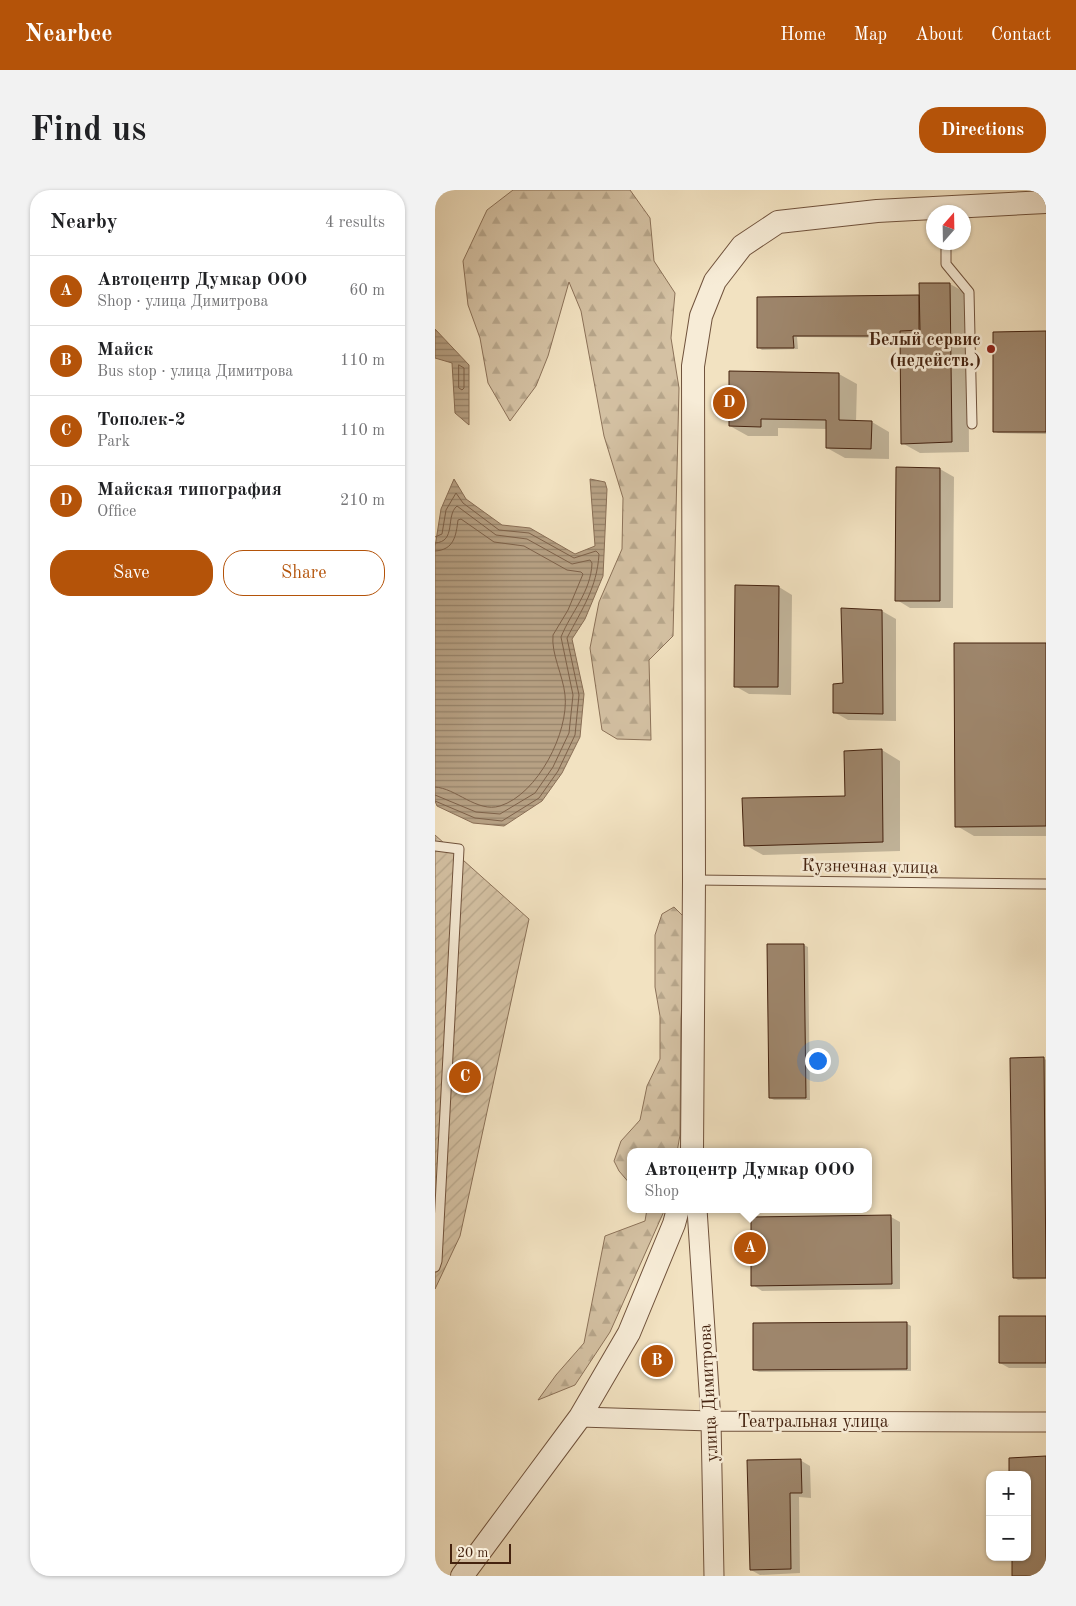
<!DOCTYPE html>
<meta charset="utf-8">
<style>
:root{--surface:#fff;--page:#f2f2f2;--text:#202124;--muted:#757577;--line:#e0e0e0;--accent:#b45309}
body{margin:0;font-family:"Old Standard TT",serif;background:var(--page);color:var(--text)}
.controls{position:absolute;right:15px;bottom:15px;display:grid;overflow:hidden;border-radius:10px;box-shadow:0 1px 4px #0004}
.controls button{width:45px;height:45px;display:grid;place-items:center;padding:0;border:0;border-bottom:1px solid var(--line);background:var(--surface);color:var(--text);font:25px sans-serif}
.compass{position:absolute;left:491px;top:15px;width:45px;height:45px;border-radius:50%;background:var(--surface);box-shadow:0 1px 4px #0004;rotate:20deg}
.scale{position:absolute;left:15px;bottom:12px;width:61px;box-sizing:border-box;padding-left:5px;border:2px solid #44220f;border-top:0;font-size:14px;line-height:18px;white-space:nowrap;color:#44220f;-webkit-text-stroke:4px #f7ecd7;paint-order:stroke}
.you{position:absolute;left:382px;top:870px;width:18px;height:18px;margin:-12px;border:4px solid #fff;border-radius:50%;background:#1a73e8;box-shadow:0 0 0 8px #1a73e833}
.badge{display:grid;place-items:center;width:32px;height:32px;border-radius:50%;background:var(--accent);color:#fff;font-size:16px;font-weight:700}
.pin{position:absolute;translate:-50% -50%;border:2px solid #fff;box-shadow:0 1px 5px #0006}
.popup{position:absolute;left:192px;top:958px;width:245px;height:65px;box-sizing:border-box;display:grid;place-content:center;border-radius:10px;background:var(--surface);filter:drop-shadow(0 1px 4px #0005);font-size:16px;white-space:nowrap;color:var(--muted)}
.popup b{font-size:19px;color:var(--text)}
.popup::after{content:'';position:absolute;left:50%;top:100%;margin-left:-10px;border:10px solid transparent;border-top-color:var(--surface)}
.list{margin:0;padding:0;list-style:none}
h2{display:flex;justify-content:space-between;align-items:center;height:65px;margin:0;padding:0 20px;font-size:21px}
h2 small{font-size:16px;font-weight:400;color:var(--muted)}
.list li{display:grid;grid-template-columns:32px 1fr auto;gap:15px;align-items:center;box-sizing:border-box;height:70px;padding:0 20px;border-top:1px solid var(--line)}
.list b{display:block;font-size:19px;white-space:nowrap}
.list p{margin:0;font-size:16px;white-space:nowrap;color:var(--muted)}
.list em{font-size:16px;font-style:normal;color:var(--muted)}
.actions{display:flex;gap:10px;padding:15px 20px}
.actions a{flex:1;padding:11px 0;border:1px solid var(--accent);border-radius:20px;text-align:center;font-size:18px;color:var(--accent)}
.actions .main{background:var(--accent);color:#fff}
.map{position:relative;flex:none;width:611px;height:1386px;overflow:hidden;border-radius:20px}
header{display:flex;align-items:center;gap:30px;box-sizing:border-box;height:70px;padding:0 25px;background:var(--accent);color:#fff}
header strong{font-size:24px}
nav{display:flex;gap:28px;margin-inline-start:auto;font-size:18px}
.intro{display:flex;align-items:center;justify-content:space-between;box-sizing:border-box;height:120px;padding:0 30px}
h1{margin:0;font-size:35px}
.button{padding:12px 22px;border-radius:20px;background:var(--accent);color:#fff;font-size:18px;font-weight:700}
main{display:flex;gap:30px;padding:0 30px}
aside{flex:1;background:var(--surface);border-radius:20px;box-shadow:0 1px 4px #0004}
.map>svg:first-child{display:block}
.forest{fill:url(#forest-firs);stroke:#8c7259}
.garden{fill:url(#garden-furrows);stroke:#8c7259}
.water{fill:url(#water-rules);stroke:#896e55}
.shadow{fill:#0003}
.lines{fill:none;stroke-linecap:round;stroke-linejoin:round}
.shore{stroke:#7e624a;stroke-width:1}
.building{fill:#9e866c;stroke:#44220f}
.service-casing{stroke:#70523c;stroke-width:11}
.minor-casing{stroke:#70523c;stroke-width:21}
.tertiary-casing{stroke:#70523c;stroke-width:24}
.service{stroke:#f7ecd7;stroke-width:9}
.minor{stroke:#f7ecd7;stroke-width:19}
.tertiary{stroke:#f7ecd7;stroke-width:22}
.poi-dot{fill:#8f2418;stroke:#f7ecd7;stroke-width:2}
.labels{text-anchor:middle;stroke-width:5;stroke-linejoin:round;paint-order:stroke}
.poi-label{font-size:18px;font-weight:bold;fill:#44220f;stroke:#f7ecd7;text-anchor:end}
.street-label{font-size:18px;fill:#44220f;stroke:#f7ecd7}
</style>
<header>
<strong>Nearbee</strong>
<nav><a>Home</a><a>Map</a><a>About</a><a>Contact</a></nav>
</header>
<div class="intro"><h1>Find us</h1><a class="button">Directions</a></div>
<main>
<aside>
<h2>Nearby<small>4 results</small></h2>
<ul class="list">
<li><span class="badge">A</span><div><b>Автоцентр Думкар ООО</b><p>Shop · улица Димитрова</p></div><em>60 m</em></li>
<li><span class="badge">B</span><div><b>Майск</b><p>Bus stop · улица Димитрова</p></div><em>110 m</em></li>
<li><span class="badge">C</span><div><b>Тополек-2</b><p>Park</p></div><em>110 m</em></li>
<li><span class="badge">D</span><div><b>Майская типография</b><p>Office</p></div><em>210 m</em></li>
</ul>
<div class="actions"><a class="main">Save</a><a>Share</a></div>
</aside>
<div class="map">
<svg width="611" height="1386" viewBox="0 0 611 1386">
<defs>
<pattern id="forest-firs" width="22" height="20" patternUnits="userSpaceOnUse" patternTransform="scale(1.25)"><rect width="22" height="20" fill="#d4c1a3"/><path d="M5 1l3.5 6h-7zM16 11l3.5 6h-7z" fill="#b7a68b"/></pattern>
<pattern id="garden-furrows" width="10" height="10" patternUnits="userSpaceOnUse" patternTransform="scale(1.25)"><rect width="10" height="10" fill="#d4c1a3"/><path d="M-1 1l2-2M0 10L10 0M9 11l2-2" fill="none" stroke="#b7a68b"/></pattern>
<pattern id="water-rules" width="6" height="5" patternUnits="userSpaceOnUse" patternTransform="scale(1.25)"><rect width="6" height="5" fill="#b7a184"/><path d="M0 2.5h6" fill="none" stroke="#96836a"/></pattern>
</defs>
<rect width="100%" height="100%" fill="#f2e2c1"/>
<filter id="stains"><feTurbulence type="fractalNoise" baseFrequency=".004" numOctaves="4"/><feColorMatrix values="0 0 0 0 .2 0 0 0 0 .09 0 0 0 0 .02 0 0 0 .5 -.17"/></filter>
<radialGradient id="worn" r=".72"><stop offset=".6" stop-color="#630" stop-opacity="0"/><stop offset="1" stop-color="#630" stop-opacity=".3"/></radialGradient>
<path class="forest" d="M78,0H195L215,28L219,71L240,103L236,148L244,198L238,446L214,470L216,550L182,549L167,540L155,458L164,412L187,359L188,308L169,246L146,121L134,92L113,166L101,196L75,231L53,193L45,148L33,115L28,71L52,20Z
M239,717L252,730L246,829L245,945L242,962H196V995L184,981L179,971L186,951L205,930L212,896L225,869V826L220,797V745L227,724Z
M212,1019H230L175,1142L140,1195L103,1210L121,1185L149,1153L170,1046L210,1031Z"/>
<path class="garden" d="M0,645L94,729L25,1046L0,1099Z"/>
<path class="water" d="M0,139L34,175V235L20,223L17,173L0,168Z
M19,289L31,309L67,335L95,338L140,364L160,356L155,289L170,292L172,299L168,386L150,429L137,449L149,504L145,547L127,583L107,611L69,636L38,633L2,616L0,611V357L6,319Z"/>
<path class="shadow" d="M515,94L533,104L534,262L485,263L467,253L466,148L362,147L363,159L327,160L323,157V108L485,106Z
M611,143V244L563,243L559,241Z
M404,184L422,194L421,232H437L454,242V269L410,268L392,258V239L343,238V246H313L295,236Z
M505,279L519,287L518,418H475L462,410Z
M344,397L357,405L356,505L314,504L300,496Z
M407,420L447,421L461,429V531L413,530L399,522L409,495Z
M611,454V646H539L522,636Z
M447,560L465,571V661L328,665L310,655L411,607Z
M333,755H369L373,757L375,910H339L335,908Z
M609,868L611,870V1089L583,1090L579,1087Z
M456,1027L465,1032V1099L327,1101L318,1095Z
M611,1127V1178H574L565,1173Z
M471,1133L476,1136V1181L324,1182L319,1180Z
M365,1270L375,1276L376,1308L364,1307L365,1383L325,1385L316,1380Z"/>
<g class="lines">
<path class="shore" d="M24,175L29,178V198L27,200L24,198Z
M0,347L7,344L11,320L21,303L28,313L64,340L94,343L139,368L161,361L164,364C162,398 147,419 132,448L144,505L140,545L123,581L104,608L67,631L40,628L0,611
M0,353C22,352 10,326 22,316L61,345L92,349L137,374L155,370L157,373C156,402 136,422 126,447L138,505L134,543L118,577L100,603L65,624L41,622L0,605
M0,361C19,360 21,346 23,330L26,329L59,352L89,356L132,380L146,382L148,384L133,420L118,445C116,464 128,485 130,505C134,542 103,604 65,616C42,623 21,598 0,597"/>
</g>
<path class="building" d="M484,93H515L517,252L466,254L465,141L485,140Z
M484,105V146H358L359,158H322V107Z
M611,141V242H558V142Z
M294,181L404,183V230L437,231L436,259L391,258V230L326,229V237L294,236Z
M461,277L505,278V411H460Z
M300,395L344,396L343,497H299Z
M406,418L447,420L448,524L398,523V494L408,493Z
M519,453H611V636L520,637Z
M447,559L448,652L309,656L307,608L410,606L409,561Z
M332,754H369L371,908H334Z
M609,867L611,1088H578L575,868Z
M456,1025L457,1094L316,1096V1027Z
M564,1126H611V1173H564Z
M472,1132V1179L318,1180V1133Z
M611,1266V1386H577V1367H592V1285H574V1268Z
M366,1269L367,1303H355L356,1379L315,1380L312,1270Z"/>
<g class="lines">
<g class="service-casing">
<path id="service" d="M511,52V74L534,102L537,234
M0,656L24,659L2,1071L0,1077
M259,690L611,694"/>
</g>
<g class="minor-casing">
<path id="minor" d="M262,1019L276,1231L279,1386
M145,1227L276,1231L611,1232"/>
</g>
<g class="tertiary-casing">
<path id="tertiary" d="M257,962L259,690L258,176L266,126L280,91L307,56L343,32L442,21L611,12
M27,1386L145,1227L194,1143L239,1034L243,1019"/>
</g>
<use href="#service" class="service"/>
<use href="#minor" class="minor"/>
<use href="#tertiary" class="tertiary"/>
</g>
<circle class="poi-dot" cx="556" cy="159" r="5"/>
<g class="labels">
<g class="poi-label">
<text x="546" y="155">Белый сервис<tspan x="546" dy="21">(недейств.)</tspan></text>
</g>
<g class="street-label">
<text transform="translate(435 676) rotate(1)" y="6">Кузнечная улица</text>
<text transform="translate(273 1203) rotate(-93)" y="6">улица Димитрова</text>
<text x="378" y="1237">Театральная улица</text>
</g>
</g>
<rect width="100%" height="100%" filter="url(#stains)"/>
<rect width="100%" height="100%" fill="url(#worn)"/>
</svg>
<div class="controls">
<button>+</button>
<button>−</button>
</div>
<svg class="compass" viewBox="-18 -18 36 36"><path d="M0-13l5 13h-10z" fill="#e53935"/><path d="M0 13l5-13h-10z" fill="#757577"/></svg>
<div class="scale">20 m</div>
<div class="you"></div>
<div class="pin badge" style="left:315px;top:1058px">A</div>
<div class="popup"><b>Автоцентр Думкар ООО</b>Shop</div>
<div class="pin badge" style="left:222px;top:1171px">B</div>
<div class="pin badge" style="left:30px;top:887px">C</div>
<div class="pin badge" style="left:294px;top:213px">D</div>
</div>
</main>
